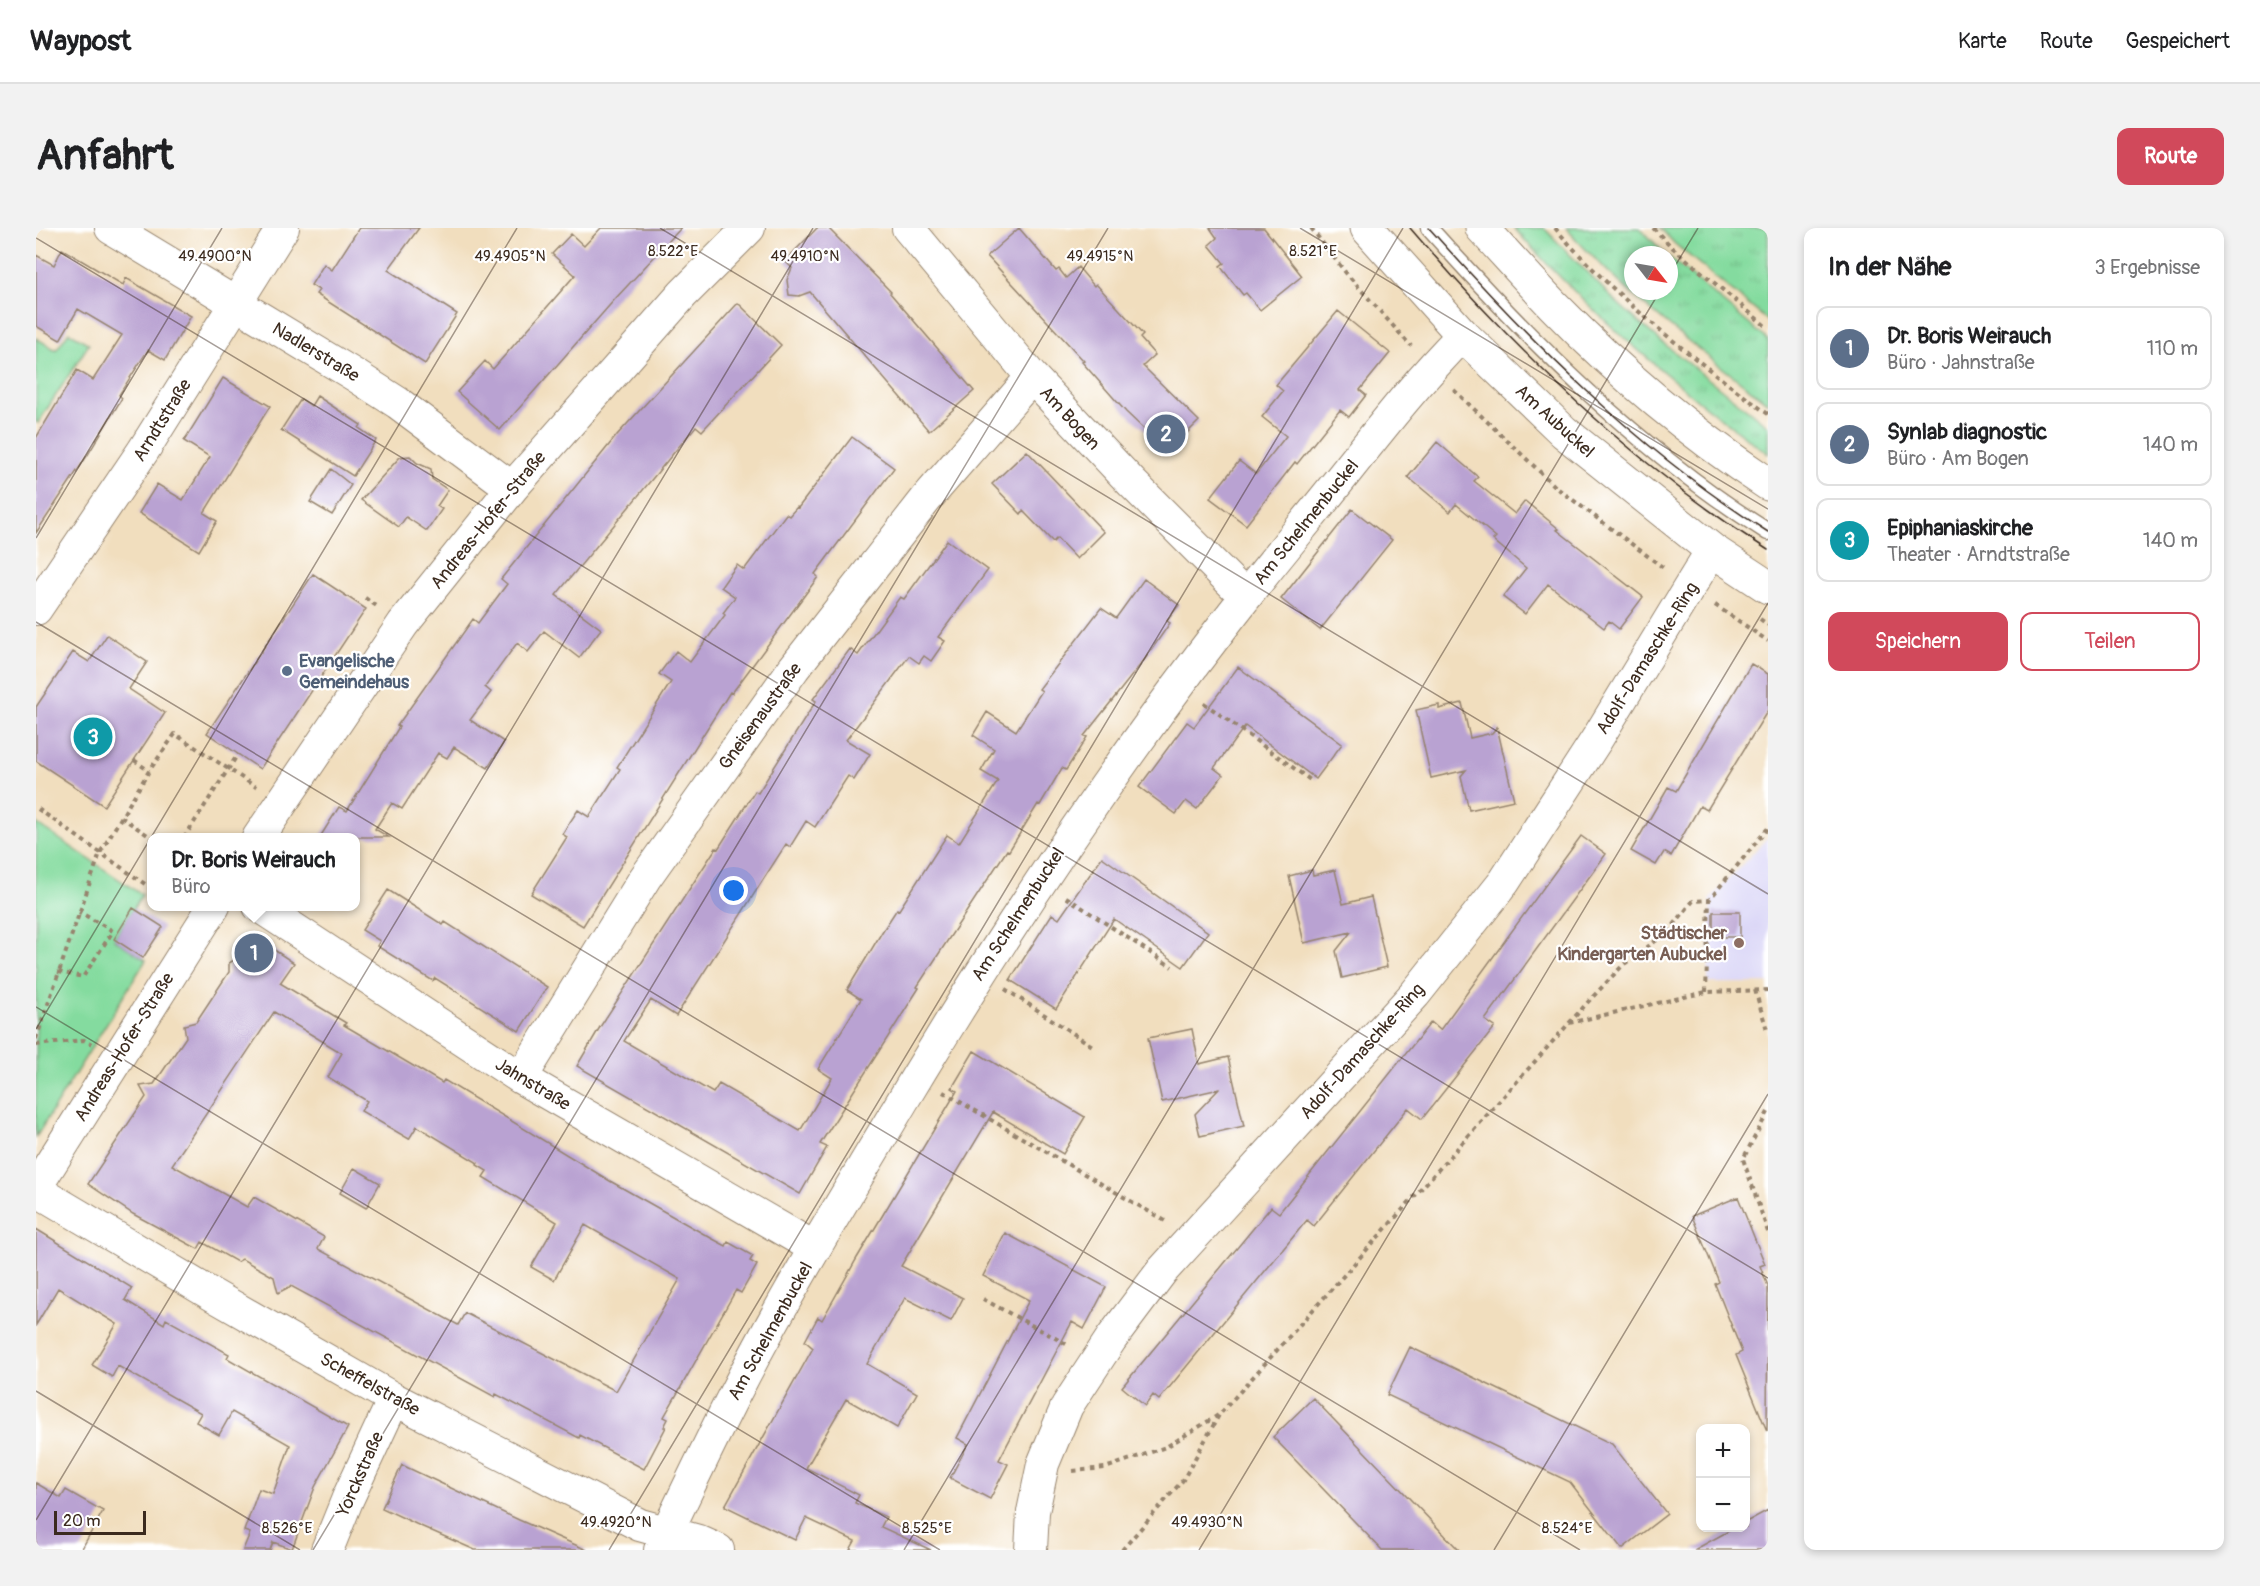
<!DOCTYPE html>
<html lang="de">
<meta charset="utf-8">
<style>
:root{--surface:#fff;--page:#f2f2f2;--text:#202124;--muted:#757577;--line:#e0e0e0;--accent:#d1495b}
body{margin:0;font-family:Pangolin,sans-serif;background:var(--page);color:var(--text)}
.controls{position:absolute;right:18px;bottom:18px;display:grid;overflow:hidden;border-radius:12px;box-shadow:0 3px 9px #0003}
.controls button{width:54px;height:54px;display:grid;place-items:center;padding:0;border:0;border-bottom:2px solid var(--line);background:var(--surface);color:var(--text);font:30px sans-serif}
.compass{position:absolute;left:1588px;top:18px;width:54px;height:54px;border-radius:50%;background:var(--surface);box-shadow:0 3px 9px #0003;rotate:121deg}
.scale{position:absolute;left:18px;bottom:15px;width:92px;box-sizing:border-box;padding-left:6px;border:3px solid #3b2a1e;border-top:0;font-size:16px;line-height:21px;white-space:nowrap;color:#3b2a1e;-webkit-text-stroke:4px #fff;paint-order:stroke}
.you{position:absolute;left:698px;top:663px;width:21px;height:21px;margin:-15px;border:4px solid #fff;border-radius:50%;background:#1a73e8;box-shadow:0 0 0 9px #1a73e833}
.badge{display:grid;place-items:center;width:39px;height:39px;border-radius:50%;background:var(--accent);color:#fff;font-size:20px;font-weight:700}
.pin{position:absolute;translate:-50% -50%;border:3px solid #fff;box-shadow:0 2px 6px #0006}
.popup{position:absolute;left:111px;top:605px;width:213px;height:78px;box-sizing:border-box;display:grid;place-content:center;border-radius:12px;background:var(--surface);filter:drop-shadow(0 2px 4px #0005);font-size:20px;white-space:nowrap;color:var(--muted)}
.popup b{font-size:22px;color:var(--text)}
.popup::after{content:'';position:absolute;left:50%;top:100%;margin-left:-12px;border:12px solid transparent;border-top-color:var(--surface)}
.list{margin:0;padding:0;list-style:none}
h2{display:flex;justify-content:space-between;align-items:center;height:78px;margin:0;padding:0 24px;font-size:26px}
h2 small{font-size:20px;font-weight:400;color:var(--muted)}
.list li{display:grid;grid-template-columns:39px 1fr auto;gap:18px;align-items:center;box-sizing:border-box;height:84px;margin:0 12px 12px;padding:0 12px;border:2px solid var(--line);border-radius:12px}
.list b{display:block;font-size:22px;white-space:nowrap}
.list p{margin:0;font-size:20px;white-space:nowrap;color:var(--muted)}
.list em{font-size:20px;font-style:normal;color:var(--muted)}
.actions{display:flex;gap:12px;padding:18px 24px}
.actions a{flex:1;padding:14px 0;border:2px solid var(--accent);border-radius:12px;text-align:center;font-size:21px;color:var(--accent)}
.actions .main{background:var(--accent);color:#fff}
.map{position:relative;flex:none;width:1732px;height:1322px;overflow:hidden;border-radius:12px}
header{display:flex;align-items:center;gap:36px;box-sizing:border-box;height:84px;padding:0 30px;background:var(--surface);border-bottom:2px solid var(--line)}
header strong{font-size:28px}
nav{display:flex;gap:33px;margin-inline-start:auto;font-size:21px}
.intro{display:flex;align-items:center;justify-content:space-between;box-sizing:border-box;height:144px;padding:0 36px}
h1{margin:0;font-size:42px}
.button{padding:15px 27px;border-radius:12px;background:var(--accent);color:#fff;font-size:21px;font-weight:700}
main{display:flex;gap:36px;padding:0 36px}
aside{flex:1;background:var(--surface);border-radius:12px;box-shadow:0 3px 9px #0003}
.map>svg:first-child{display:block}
.built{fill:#dad6f7}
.grass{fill:url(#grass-tufts);stroke:#60825e;stroke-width:1.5}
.green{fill:#84db9f;stroke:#60825e;stroke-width:1.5}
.building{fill:#b9a2d2;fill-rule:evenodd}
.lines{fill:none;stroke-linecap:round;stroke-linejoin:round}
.lane-casing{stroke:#96846e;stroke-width:19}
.street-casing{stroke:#96846e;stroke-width:34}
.secondary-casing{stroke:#96846e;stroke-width:35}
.path{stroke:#96846e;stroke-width:4;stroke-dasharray:4.5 4.5;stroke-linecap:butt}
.lane{stroke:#fff;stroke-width:16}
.street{stroke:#fff;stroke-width:32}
.secondary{stroke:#fff;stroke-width:33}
.tram{stroke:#3b2a1e;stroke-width:1.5}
.ticks{fill:none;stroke:#3b2a1e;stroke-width:1.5;stroke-opacity:0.45}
.service-dot{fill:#5c6f8a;stroke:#fff;stroke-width:2}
.education-dot{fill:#8d6e63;stroke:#fff;stroke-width:2}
.labels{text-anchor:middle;stroke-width:4.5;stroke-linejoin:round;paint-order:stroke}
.street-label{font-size:18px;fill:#3b2a1e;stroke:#fff}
.service-label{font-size:18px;font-weight:bold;fill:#4e5e75;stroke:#fff;text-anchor:start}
.education-label{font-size:18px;font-weight:bold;fill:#785e54;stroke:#fff;text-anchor:end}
.ticks-label{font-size:15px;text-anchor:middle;fill:#3b2a1e;stroke:#fff;stroke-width:4.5;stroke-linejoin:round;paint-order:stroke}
</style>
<header>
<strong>Waypost</strong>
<nav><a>Karte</a><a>Route</a><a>Gespeichert</a></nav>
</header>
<div class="intro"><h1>Anfahrt</h1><a class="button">Route</a></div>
<main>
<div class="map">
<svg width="1732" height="1322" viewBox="0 0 1732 1322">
<defs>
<pattern id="grass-tufts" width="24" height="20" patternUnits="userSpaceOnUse" patternTransform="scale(1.5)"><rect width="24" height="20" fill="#84db9f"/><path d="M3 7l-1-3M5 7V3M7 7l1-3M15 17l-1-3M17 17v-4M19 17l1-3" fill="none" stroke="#73bc88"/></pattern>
</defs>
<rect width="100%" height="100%" fill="#fff"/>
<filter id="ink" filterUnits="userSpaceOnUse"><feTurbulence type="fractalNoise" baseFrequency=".0167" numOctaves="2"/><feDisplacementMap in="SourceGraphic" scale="12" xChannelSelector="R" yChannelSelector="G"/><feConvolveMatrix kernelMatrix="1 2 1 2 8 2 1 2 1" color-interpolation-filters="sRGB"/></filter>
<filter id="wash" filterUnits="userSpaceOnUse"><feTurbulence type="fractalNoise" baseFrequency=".008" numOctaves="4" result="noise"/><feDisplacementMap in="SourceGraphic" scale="24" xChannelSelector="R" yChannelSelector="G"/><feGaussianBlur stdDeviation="1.35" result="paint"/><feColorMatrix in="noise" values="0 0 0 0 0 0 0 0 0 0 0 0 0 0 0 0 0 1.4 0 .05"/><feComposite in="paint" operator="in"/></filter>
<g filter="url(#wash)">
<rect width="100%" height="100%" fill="#f1debe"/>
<path class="built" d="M1732,609V755H1672L1675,676L1673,672Z"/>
<path class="grass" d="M1478,0H1508L1578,72L1622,111L1732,198V226C1641,159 1553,85 1478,0Z
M1530,0H1604L1630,27H1597V63H1633V29L1732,112V175C1662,121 1589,67 1530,0Z
M1624,0H1732V93L1639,16Z"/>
<path class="green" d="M33,104L53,116L2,195L0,194V110L20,122Z
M0,595L106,667L78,711L110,732L0,909Z"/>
<g id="blocks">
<path class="building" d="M323,0H383L352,42L421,86L389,136L280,66L283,62L275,57L288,36L296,42Z
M565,0H645L580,70L464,202L421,164L449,133L457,141L539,47L516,26L535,6L548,18Z
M781,0H792L855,64L854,65L938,163L893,203L774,64L763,68L753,67L751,52L756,40L749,33Z
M983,0L1020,43L1023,41L1030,50L1042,39L1058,58L1060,56L1107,107L1104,110L1119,127L1107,138L1163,193L1132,224L1090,184L1046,134L1048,133L951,28Z
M1174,0H1228L1266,48L1224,82L1210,65L1207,67L1184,38L1188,35L1173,17L1181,10Z
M26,21L87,57L90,50L155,88L129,132L112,122L83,167L86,170L51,228L0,305V210L41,142L57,152L86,107L42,81L24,112L0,98V27L18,37Z
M702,75L745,117L666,203L660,198L520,367L565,401L543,430L508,403L492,424L481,415L449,459L455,464L434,492L468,514L452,540L418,519L411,530L402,525L366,581L356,575L339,601L353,609H284L303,579L311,583L363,499L361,498L437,391L442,395L471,356L465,351L581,207Z
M1302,83L1354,125L1324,162L1330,167L1313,189L1304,182L1261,236L1259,234L1210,297L1174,270L1203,233L1220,246L1250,208L1226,189L1247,163L1240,157Z
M187,150L234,178L168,285L181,293L163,323L103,285L121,256L147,272L174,229L148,213Z
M281,168L325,197L323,200L340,212L317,248L245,202L265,171L275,178Z
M816,209L858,240L779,346L782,349L696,465L694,464L547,698L495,666L531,609L526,606L542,582L553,589L584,541L581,539L635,454L623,446L632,434L640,423L654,434L689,387L687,385L699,369L685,359L692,349L701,337L708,342L750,286L753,288L761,279L762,280Z
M1401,214L1442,249L1438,253L1479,286L1489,273L1523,301L1521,302L1607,369L1583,401L1573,393L1568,400L1512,356L1489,386L1467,369L1490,340L1457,312L1460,309L1420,276L1414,284L1372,249Z
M991,223L1068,304L1041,331L1021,310L1017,314L987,283L985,286L956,256Z
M374,228L381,235L395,241L396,251L412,262L401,278L406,281L391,303L370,289L363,299L325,272L364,229Z
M295,241L315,257L296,287L274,274Z
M1316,281L1356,312L1284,402L1245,371Z
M911,312L952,342L902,409L909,413L895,433L888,428L883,435L873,428L810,512L834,526L818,552L812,548L779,599L770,593L754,619L750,616L640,788L615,772L588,813L677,865L683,856L764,903L796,850L782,841L825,771L811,762L846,704L861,681L863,682L911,607L923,615L962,553L945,543L958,521L937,507L951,484L980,503L1006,463L1003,461L1065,380L1080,390L1108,351L1143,377L1131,393L1134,395L1109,431L1048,508L1051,509L1030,542L1026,540L1004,577L1002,576L973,623L971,622L881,759L883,760L784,916L791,919L764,966L541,838L564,799L680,620L682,621L719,563L722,565L780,473L777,471L814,421L822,427L864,369L868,371Z
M277,346L330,381L224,541L171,505Z
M71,407L111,434L93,461L129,485L68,578L0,533V479L37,424L53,434Z
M1715,436L1732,446V482L1671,582L1664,578L1635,628L1628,624L1620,637L1595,623L1632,559L1640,563Z
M1202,439L1306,516L1280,551L1209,498L1178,540L1187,547L1161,581L1150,573L1140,586L1103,559L1151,494L1158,499Z
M1426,475L1434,510L1456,505L1461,499L1478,572L1433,582L1425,548L1430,542L1395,550L1380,482L1403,477V481Z
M1545,608L1570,626L1449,792L1459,799L1386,891L1372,880L1278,998L1271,992L1123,1172L1117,1167L1109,1178L1086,1159L1235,979L1243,985L1395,794L1404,802Z
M1066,629L1172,704L1147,739L1078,691L1020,781L974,752L1016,686L1023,691Z
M1276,642L1277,647L1299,642L1307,676L1335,669L1351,739L1306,750L1300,723L1315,704L1268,715L1253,648Z
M352,662L407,697L409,694L511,759L483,803L399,750L397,753L341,718L344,713L326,702Z
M97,680L127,699L107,730L78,711Z
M1677,684H1704V709H1677Z
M217,708L258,735L244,755L310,795L308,797L406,855L408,852L574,953L675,1010L690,1018L692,1014L717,1028L714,1033L721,1037L705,1065L700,1062L628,1189L632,1191L628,1199H630L608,1241L544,1207L543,1210L460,1166L459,1169L255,1058L242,1065L238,1049L206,1031L201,1034L166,1014L162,1021L97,986L52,956L110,869L104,858L118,856L150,809L148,797L160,794L193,744V735L202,730ZM238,784L306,825L292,849L331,873L325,883L373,911L381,898L442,935L441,937L451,943L447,949L521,994L495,1039L518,1052L549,997L644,1051L580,1163L429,1085L422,1097L282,1021L288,1009L218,969L211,979L136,937Z
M1156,801L1163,836L1192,829L1208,898L1164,908L1159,886L1183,861L1126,874L1112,810Z
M938,823L1049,889L1027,926L957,884L865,1038L927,1070L915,1093L869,1070L831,1136L881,1165L861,1200L810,1171L770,1240L823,1267L819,1275L850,1289L845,1299L895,1322H814L819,1313L770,1290L759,1312L689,1278L777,1120L769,1113L782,1089L786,1092L821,1030L921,863L916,860Z
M318,940L344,955L330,980L304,965Z
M1702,969L1729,1036L1724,1038L1732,1058L1731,1203L1700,1127L1706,1124L1679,1056L1683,1054L1656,988Z
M0,1001L96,1060L89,1072L128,1096L130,1091L193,1126L191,1130L312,1199L279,1259L256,1321L237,1314L234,1322H207L214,1305L208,1303L223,1261L237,1266L254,1217L196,1184L183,1207L160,1194L165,1185L82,1138L76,1149L56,1137L81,1096L22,1060L0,1097Z
M969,1005L1070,1059L1048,1101L1036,1094L963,1232L972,1236L954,1271L914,1250L932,1216L921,1210L993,1072L947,1048Z
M1374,1119L1576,1216L1631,1286L1586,1321L1534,1254L1351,1167Z
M1277,1170L1423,1322H1346L1237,1209Z
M366,1237L483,1292L551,1322H439L380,1296L346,1280Z
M0,1255L25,1270L30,1262L67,1283L45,1322H0Z
M1732,1282V1322H1658L1700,1299H1710V1294Z"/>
</g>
</g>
<g filter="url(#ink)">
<use href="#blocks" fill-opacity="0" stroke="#96846e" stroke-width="1.5"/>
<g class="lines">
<g class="lane-casing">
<path id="lane" d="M1393,0C1494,113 1603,223 1732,304"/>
</g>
<g class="street-casing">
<path id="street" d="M75,0L320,148L362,175L476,260
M872,0L996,149L1096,255L1209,368
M0,381L107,223L247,0
M222,610L367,396L476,260L647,66L713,0
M223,678L485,850L779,1020
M485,850L609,650L758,440L891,270L996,149
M0,959L178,678
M0,962L175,1066L358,1171L604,1297L662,1313L682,1322
M291,1322L312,1270L358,1171
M624,1322L631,1304C653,1258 675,1212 698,1167C743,1079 794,994 845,909C970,697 1107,492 1264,301C1318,236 1367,167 1427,107
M995,1322L997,1284L1007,1236L1031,1178L1075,1111L1126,1043L1379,766L1468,654L1561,511L1676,322"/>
</g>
<g class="secondary-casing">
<path id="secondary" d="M1331,0L1427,107L1528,204L1676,322L1732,359
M1446,0C1470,26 1493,52 1518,78C1582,144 1655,205 1732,256"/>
</g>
<path class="path" d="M1275,0L1310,45L1375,118
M1519,0C1579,70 1658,131 1732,186
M1617,0L1637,20L1732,100
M1418,162L1521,260L1629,341
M329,370L342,379
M1679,377L1732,413
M1724,391L1732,397
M1168,475L1277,554
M98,532L113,543
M2,581L116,661
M85,589L116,610
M148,610L202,526
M1030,669L1136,739
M22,744L47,749L77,703L43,684
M969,761L1058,819
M1719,762L1732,805
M1670,764L1673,672
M1533,795L1670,764L1732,762
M0,811L64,625L113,543L139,506L220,559
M0,817L48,812L56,816
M907,864L1131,994
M1732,884L1707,931L1732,1004
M947,1071L1034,1118
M1037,1243L1069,1240L1130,1219L1184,1186L1552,774L1587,737L1633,703L1657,673L1673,672L1732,600
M1086,1322L1147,1252L1183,1187"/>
<use href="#lane" class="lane"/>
<use href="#street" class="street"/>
<use href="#secondary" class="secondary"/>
<path class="tram" d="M1374,0C1479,122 1596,236 1732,322
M1393,0C1494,113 1603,223 1732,304"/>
</g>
</g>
<path class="ticks" d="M624,0L1732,666M1264,0L1732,281M0,10L1732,1050M1633,48L1662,0M0,310L186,0M0,394L1544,1322M0,779L904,1322M0,801L481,0M0,1163L264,1322M0,1292L777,0M277,1322L1072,0M573,1322L1367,0M868,1322L1624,63M1163,1322L1732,375M1458,1322L1732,866"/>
<circle class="service-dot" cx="251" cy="443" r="6"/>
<circle class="education-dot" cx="1703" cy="715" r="6"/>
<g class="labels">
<g class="street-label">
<text transform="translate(280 124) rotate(31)" y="6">Nadlerstraße</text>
<text transform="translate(1034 190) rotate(47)" y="6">Am Bogen</text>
<text transform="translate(126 192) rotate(-58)" y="6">Arndtstraße</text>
<text transform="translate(1519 193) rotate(42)" y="6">Am Aubuckel</text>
<text transform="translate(452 292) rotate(-51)" y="6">Andreas-Hofer-Straße</text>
<text transform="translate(1270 294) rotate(-51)" y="6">Am Schelmenbuckel</text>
<text transform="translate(1611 430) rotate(-58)" y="6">Adolf-Damaschke-Ring</text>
<text transform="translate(724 488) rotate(-54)" y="6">Gneisenaustraße</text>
<text transform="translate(982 686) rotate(-57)" y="6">Am Schelmenbuckel</text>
<text transform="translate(88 819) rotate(-58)" y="6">Andreas-Hofer-Straße</text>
<text transform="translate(1326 823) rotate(-48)" y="6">Adolf-Damaschke-Ring</text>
<text transform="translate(497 856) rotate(31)" y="6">Jahnstraße</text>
<text transform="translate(734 1103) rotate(-61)" y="6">Am Schelmenbuckel</text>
<text transform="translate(334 1156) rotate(29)" y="6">Scheffelstraße</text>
<text transform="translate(324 1246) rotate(-66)" y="6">Yorckstraße</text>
</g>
<g class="service-label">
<text x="263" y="439">Evangelische<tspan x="263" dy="21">Gemeindehaus</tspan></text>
</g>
<g class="education-label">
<text x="1691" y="711">Städtischer<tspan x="1691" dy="21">Kindergarten Aubuckel</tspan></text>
</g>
</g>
<g class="ticks-label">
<text x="637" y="28">8.522°E</text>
<text x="1277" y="28">8.521°E</text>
<text x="179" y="33">49.4900°N</text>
<text x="474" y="33">49.4905°N</text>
<text x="1064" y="33">49.4915°N</text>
<text x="769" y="33">49.4910°N</text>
<text x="580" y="1299">49.4920°N</text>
<text x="1171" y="1299">49.4930°N</text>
<text x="251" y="1305">8.526°E</text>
<text x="891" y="1305">8.525°E</text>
<text x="1531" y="1305">8.524°E</text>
</g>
</svg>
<div class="controls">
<button>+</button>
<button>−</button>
</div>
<svg class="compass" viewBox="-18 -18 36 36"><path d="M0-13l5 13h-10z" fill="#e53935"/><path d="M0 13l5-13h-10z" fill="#757577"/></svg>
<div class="scale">20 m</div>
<div class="you"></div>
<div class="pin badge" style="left:218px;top:725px;background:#5c6f8a">1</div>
<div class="popup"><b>Dr. Boris Weirauch</b>Büro</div>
<div class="pin badge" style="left:1130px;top:206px;background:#5c6f8a">2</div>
<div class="pin badge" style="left:57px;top:509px;background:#0f9aa8">3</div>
</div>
<aside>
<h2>In der Nähe<small>3 Ergebnisse</small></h2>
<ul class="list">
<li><span class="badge" style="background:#5c6f8a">1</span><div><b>Dr. Boris Weirauch</b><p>Büro · Jahnstraße</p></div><em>110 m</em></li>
<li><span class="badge" style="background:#5c6f8a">2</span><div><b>Synlab diagnostic</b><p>Büro · Am Bogen</p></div><em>140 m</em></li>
<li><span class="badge" style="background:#0f9aa8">3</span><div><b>Epiphaniaskirche</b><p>Theater · Arndtstraße</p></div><em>140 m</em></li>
</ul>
<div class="actions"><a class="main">Speichern</a><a>Teilen</a></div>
</aside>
</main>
